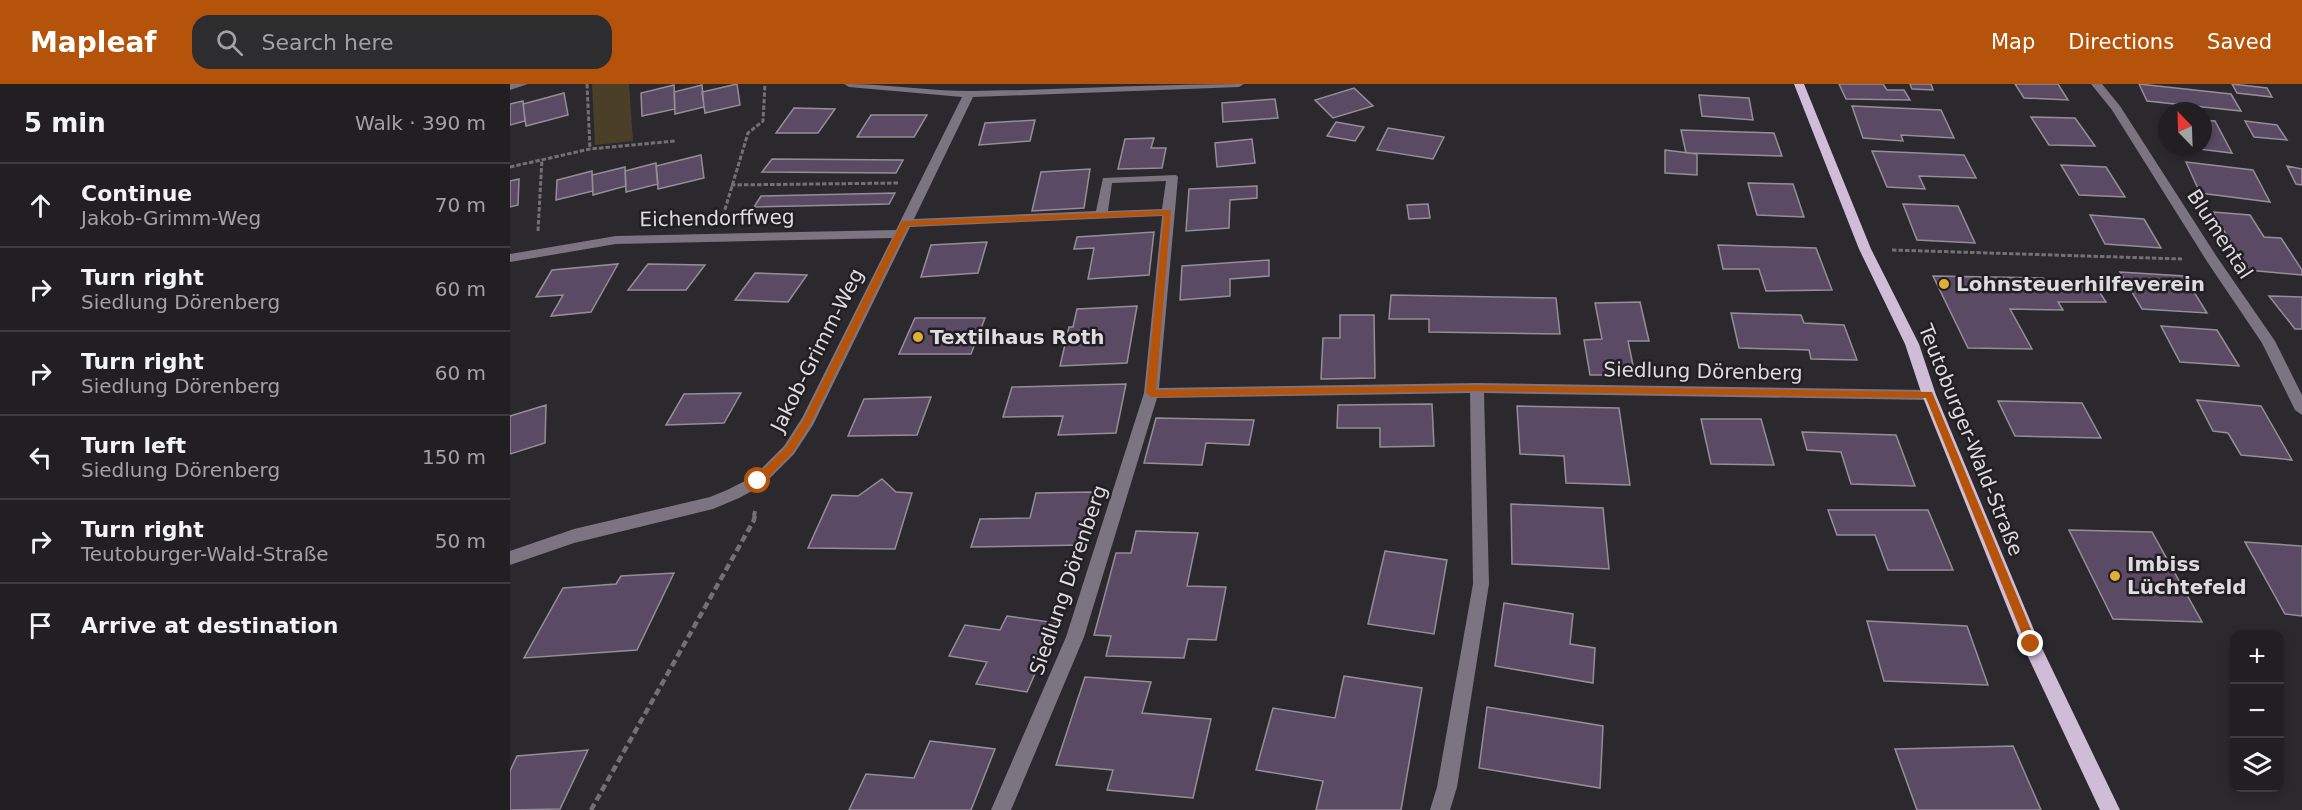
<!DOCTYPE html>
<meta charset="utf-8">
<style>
:root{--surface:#211f22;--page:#2d2c2f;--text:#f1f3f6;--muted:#a2a2a5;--line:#3e3d40;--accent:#b45309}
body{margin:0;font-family:"DejaVu Sans",sans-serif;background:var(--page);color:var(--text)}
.controls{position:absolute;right:18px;bottom:18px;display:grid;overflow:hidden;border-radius:12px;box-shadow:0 3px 9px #0003}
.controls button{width:54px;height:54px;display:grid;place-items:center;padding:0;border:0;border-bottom:2px solid var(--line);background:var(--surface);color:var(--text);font:30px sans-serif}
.compass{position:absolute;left:1648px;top:18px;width:54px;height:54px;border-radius:50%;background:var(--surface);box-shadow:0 3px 9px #0003;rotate:337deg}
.stop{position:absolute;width:18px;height:18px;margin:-14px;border:4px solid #b45309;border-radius:50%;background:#fff}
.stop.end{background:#b45309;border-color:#fff;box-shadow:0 2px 6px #0008}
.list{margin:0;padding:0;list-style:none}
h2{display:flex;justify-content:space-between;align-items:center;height:78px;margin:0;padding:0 24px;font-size:26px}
h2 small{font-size:20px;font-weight:400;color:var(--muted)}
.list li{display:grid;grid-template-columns:39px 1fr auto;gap:18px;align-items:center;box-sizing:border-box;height:84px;padding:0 24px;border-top:2px solid var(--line)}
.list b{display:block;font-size:22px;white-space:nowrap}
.list p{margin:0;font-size:20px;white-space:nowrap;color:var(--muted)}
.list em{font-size:20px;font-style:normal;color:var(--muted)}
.icon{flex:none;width:33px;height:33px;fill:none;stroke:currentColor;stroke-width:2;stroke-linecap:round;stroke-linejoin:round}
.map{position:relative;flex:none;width:1792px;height:726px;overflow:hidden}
header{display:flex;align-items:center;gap:36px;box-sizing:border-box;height:84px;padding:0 30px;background:var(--accent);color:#fff}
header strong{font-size:28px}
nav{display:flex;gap:33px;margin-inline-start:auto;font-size:21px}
.search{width:420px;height:54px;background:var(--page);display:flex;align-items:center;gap:15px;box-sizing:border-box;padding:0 21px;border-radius:18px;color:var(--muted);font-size:22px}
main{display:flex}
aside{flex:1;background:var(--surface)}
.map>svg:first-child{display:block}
.green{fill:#4a3f27}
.building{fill:#5b4a64;stroke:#938f95;stroke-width:1.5}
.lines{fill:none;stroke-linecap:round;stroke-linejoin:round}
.path-far2{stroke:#737074;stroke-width:3;stroke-dasharray:4.5 2;stroke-linecap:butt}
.path-far1{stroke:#737074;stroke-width:4;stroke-dasharray:6 3;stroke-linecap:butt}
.path{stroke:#737074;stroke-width:4.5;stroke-dasharray:7 4;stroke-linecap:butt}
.minor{fill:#7c7480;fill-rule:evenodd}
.major{fill:#cfbdd7;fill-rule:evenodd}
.route{fill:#b45309}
.poi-dot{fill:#dfb034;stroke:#221f24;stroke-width:2}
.labels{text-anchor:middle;stroke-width:5;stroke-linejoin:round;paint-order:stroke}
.street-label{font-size:20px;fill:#dedcdf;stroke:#221f24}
.poi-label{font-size:20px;font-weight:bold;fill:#dedcdf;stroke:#221f24;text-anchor:start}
</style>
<header>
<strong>Mapleaf</strong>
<div class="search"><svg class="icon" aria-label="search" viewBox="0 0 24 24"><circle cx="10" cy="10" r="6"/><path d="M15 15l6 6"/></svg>Search here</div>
<nav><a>Map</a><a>Directions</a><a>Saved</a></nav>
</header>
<main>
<aside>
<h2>5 min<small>Walk · 390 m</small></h2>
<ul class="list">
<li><svg class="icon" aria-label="ahead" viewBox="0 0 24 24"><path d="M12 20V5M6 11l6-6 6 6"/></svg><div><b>Continue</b><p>Jakob-Grimm-Weg</p></div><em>70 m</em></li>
<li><svg class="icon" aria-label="right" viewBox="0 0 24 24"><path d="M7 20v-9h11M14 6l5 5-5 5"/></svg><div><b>Turn right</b><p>Siedlung Dörenberg</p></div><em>60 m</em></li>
<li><svg class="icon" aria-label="right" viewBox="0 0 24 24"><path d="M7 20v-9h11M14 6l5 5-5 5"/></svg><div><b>Turn right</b><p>Siedlung Dörenberg</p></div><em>60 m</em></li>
<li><svg class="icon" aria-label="left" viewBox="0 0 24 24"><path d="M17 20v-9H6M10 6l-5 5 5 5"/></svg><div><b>Turn left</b><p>Siedlung Dörenberg</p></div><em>150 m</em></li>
<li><svg class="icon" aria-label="right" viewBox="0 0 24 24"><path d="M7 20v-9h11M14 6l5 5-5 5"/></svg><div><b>Turn right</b><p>Teutoburger-Wald-Straße</p></div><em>50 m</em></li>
<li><svg class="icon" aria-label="arrive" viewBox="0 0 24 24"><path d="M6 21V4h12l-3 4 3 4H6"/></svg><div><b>Arrive at destination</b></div></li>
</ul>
</aside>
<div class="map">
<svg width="1792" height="726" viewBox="0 0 1792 726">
<rect width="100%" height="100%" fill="#2c292e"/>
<path class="green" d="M82,0H119L123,57L85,61Z"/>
<path class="building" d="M227,0L230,21L195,29L192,8Z
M1329,0H1373L1377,6H1394L1400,16L1336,15Z
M1400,0H1421L1423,6L1402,5Z
M1505,0H1548L1558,16L1514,14Z
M1629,0L1721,10L1731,27L1637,17Z
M1722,0L1757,4L1762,13L1727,9Z
M164,1L165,25L132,32L131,9Z
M192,1L194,23L165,30L164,8Z
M844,4L863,22L823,34L805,16Z
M54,9L58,31L16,42L13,20Z
M1189,11L1239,14L1243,36L1192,32Z
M765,15L768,34L713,38L712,19Z
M13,17L15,37L0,41V20Z
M1342,22L1431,26L1444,54L1391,51L1393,57L1353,54Z
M284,24L325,25L308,49H266Z
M361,31H417L404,53H347Z
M1521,33L1565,34L1585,62L1539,61Z
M525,36L520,57L469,61L475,39Z
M1693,36L1705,37L1722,69L1672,63H1693Z
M1735,37L1767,41L1777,56L1744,53Z
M826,38L854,43L845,57L817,52Z
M878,44L934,53L923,75L867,66Z
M1171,46L1264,49L1272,72L1176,69Z
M644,54L641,64H656L652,84L608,85L615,55Z
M742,55L745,79L707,83L705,59Z
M1155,66L1187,70V91L1155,89Z
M1362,67L1454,71L1466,94L1409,92L1415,105L1377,103Z
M191,71L194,94L148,105L146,82Z
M262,75L393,76L386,89L252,88Z
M1676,78L1743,86L1760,118L1690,109Z
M146,79L148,100L116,108L115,87Z
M1551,81L1596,83L1615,113L1569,111Z
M1777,82L1792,85V101L1786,100Z
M115,83L116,102L83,111L82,91Z
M580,85L574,124L522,127L531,88Z
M82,87L83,107L46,116L47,96Z
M9,95L8,121L0,123V97Z
M1238,99L1283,100L1294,133L1247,131Z
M747,102V114L720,116L719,144L676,147L679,105Z
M385,109L379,120L244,123L251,112Z
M918,120L920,134L899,135L897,121Z
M1393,120L1448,122L1465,159L1407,156Z
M1703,128L1740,131L1754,153L1771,154L1792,186V191L1737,186Z
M1580,131L1634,135L1651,164L1595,160Z
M644,148L639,191L578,195L584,164L564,165L567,153Z
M477,158L468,189L411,193L421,161Z
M1208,161L1306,164L1322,206L1256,207L1249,185H1213Z
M759,176V192L720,195V212L670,216L672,182Z
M108,180L81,228L41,232L53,211L26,213L42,186Z
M138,180L195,181L176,206H118Z
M1610,188L1674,192L1697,229L1632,225Z
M245,189L297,191L278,218L225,216Z
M1423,192L1533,194L1535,197L1583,198L1596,218H1548L1553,226L1500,225L1522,265L1458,264Z
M881,211L1046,214L1050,250L919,248V235H879Z
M1759,212L1792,213V245H1785Z
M1130,218L1139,257H1118L1125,291H1080L1074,256L1092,255L1085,219Z
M627,222L617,279L550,282L559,243H563L567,225Z
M1221,229L1291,231L1294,239L1334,241L1347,276L1301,275L1299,266L1229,264Z
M830,231H864L865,294L811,295L813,254H830Z
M405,234H475L461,270H389Z
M1651,242L1707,246L1729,282L1670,278Z
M616,300L606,349L548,351L553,332L493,333L502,303Z
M231,309L214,339L156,341L174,310Z
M421,313L407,351L338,352L354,315Z
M1687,316L1751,322L1782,376L1731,371L1718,349L1703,347Z
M1488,317L1572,319L1591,354L1505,352Z
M922,320L924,362L870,363V344H827L828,321Z
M36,321L35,359L0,370V332Z
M1007,322L1109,324L1120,401L1056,399L1054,372L1010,370Z
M646,334L744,336L739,361L696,359L692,381L634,379Z
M1191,335H1251L1264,381L1201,380Z
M1292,348L1386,351L1405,402L1341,400L1331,368L1297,366Z
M372,395L386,408L402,409L385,465L298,464L322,411L348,412Z
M583,408L571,461L461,463L470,435L520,434L526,409Z
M1001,420L1093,424L1099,485L1002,480Z
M1318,426H1418L1443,486H1378L1365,451H1327Z
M1559,446L1642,448L1692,538L1603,535Z
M626,447L688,449L677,502L716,503L706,556L678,555L674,574L596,572L601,552L584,551L606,469H621Z
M1735,458L1792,462V532L1775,530Z
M875,467L937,476L924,550L858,540Z
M164,489L127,566L14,574L53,504L106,500L111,492Z
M994,519L1063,530L1060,560L1085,564L1083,599L985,582Z
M497,532L547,539L517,608L466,600L477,578L439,572L455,541L490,546Z
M1357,537L1457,542L1478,601L1374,597Z
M834,592L912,604L891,726H806L813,697L746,686L763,624L825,634Z
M575,593L641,598L632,629L701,635L683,714L597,706L603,686L546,681Z
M977,623L1093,642L1090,704L969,684Z
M420,657L485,665L461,726H339L356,690L404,694Z
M1503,662L1531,726H1407L1385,665Z
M78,666L50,725L0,726V687L7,672Z"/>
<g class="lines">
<path class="path-far2" d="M77,0L80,65
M0,83L80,65L165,57
M221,101L389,99
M213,132L238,49L253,37L255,0
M28,147L32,75
M1382,166L1672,175"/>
<path class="path-far1" d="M244,432L245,427"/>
<path class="path" d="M81,726L244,436L245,430"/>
<path class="minor" d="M0,0H18L0,6Z
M334,0C376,0 419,7 461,7C552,6 643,0 734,0L729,3L463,13L404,135L586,127L593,94L666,91L668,93L649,304L967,299L1419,306L1426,311L1419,316L974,309L979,500L947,703L940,726H920L927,703L963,500L960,309L647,314L574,553L501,726H481L556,553L634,309L652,132L400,143L303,341L284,370L253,401L229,414L203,425L64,459L0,481V467L64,445L200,413L217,406L243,393L274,362L292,334L382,154L106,160L0,178V170L106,152L386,146L452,13L339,3ZM656,97L652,125L598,127L602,99Z
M1581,0H1592L1610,22L1707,173L1765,257L1792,311V331L1785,326L1752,259L1698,179L1602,26Z"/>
<path class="major" d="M1284,0H1294L1361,165L1409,260L1426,311L1529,558L1610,726H1590L1512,560L1412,311L1395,260L1349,165Z"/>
</g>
<path class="route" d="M661,126L646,306L967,301L1422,308L1527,560L1525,564H1517L1516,560L1416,314L967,307L641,313L636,309L654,131L398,142L301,339L283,368L252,400H245V394L276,363L294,335L392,137Z"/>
<g class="poi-dot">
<circle cx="1434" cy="200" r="6"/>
<circle cx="408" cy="253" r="6"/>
<circle cx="1605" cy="492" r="6"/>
</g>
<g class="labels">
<g class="street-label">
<text transform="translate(207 134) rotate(-1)" y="7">Eichendorffweg</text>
<text transform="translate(1710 150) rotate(57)" y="7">Blumental</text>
<text transform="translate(307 266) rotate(-63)" y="7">Jakob-Grimm-Weg</text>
<text transform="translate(1193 287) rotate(1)" y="7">Siedlung Dörenberg</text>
<text transform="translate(1461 356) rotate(68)" y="7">Teutoburger-Wald-Straße</text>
<text transform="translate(558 496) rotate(-71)" y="7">Siedlung Dörenberg</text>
</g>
<g class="poi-label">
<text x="1446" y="207">Lohnsteuerhilfeverein</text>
<text x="420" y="260">Textilhaus Roth</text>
<text x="1617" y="487">Imbiss<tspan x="1617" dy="23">Lüchtefeld</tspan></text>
</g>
</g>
</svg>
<div class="controls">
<button>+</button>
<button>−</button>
<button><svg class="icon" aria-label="layers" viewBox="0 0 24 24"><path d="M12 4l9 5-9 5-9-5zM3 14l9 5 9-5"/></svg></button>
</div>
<svg class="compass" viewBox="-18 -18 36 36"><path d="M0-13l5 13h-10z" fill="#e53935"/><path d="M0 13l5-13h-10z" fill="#a2a2a5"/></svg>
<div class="stop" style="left:248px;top:397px"></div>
<div class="stop end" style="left:1521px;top:560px"></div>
</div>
</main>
